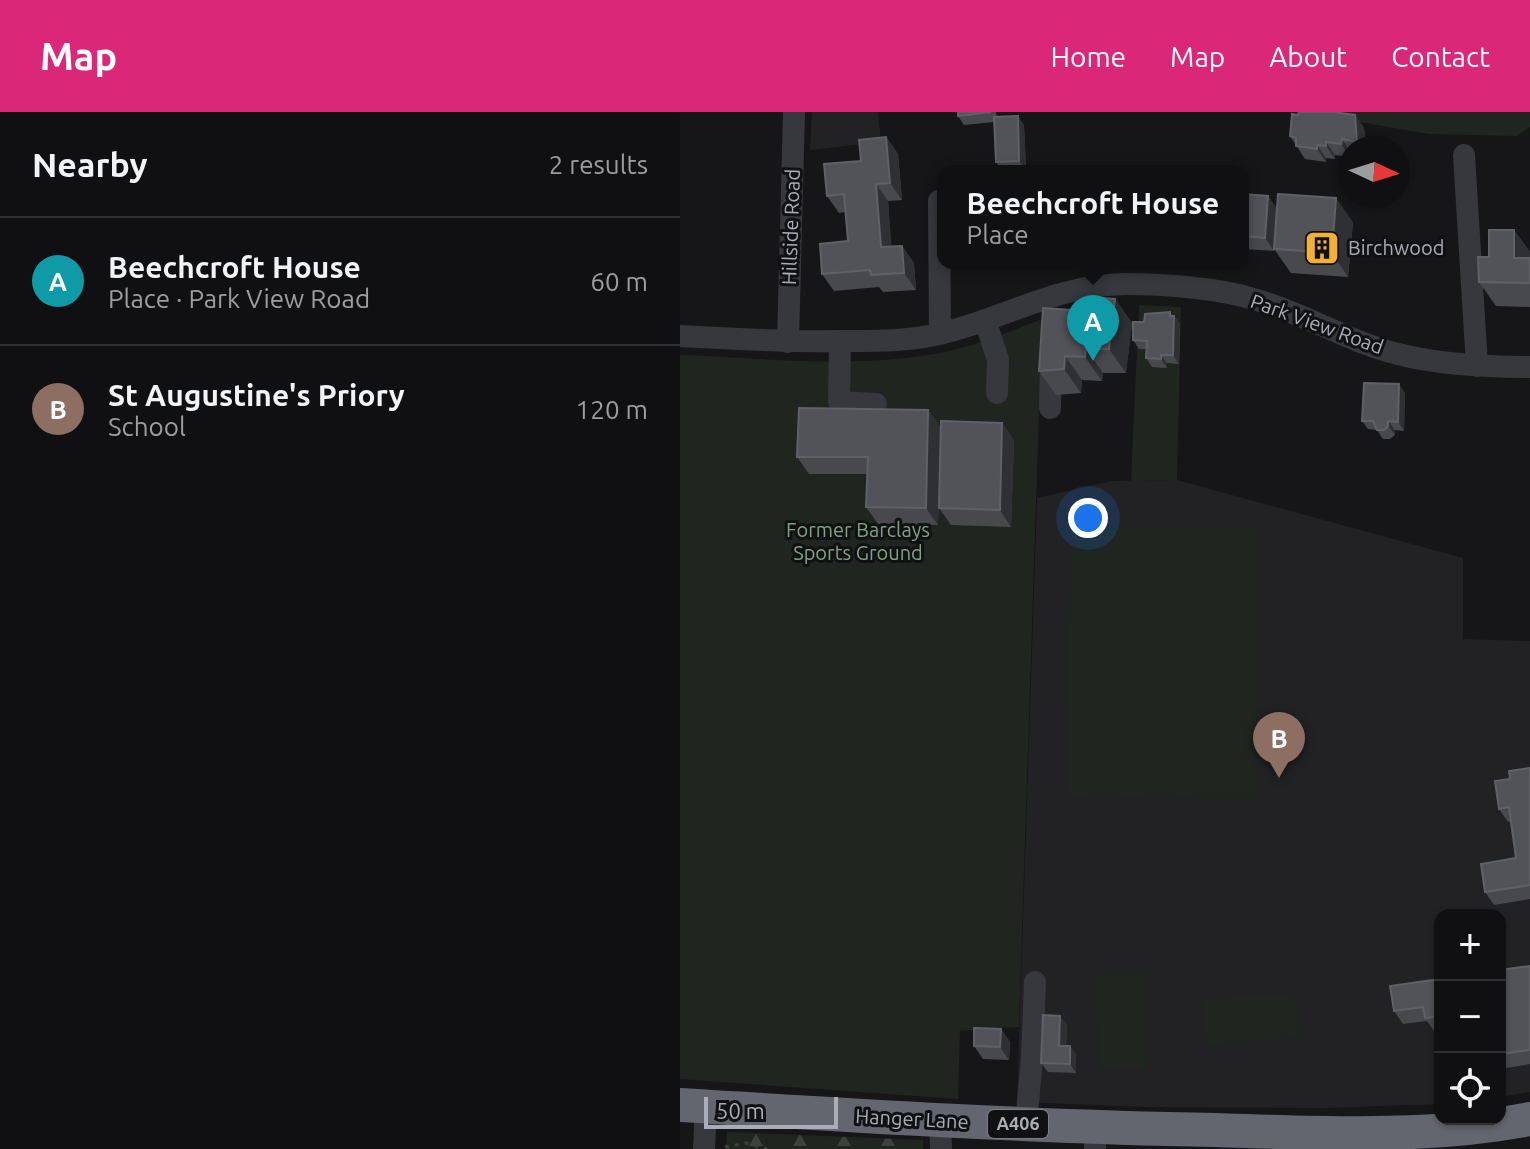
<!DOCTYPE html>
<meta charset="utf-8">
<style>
:root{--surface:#101012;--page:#19191b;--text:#f1f3f6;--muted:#9c9d9f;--line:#303032;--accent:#db2777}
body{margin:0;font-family:Ubuntu,sans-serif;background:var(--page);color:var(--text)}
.controls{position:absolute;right:24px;bottom:24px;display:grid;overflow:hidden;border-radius:16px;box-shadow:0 2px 6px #0004}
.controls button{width:72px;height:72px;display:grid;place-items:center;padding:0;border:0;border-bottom:2px solid var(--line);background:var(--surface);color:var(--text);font:40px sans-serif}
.compass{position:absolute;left:658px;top:24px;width:72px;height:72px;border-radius:50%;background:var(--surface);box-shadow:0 2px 6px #0004;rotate:94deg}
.scale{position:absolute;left:24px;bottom:20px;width:134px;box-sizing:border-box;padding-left:8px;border:4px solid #a8adb8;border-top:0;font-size:22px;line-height:28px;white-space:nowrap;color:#a8adb8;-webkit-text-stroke:6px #111113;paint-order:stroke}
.you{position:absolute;left:408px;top:406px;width:28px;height:28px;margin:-20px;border:6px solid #fff;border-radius:50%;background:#1a73e8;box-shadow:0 0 0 12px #1a73e833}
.badge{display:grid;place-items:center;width:52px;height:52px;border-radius:50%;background:var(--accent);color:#fff;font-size:26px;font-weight:700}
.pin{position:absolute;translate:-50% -66px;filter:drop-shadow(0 2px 4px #0008)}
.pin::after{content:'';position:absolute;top:42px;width:28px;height:24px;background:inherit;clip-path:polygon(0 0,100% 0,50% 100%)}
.popup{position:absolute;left:257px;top:53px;width:312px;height:104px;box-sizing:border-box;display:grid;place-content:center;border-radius:16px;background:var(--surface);filter:drop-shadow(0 2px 6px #0005);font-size:26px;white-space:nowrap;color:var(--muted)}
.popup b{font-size:30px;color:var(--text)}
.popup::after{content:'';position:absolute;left:50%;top:100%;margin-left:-16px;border:16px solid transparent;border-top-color:var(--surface)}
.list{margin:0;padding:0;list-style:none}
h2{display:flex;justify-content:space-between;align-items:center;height:104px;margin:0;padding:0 32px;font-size:34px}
h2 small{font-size:26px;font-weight:400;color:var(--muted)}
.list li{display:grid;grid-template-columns:52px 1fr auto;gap:24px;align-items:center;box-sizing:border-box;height:128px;padding:0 32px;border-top:2px solid var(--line)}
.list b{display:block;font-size:30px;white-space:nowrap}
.list p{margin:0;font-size:26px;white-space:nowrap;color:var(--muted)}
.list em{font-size:26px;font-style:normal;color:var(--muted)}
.icon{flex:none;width:44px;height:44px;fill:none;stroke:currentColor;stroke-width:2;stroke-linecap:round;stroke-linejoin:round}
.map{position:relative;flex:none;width:850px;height:1037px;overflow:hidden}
header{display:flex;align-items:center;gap:48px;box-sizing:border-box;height:112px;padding:0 40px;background:var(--accent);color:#fff}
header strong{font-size:38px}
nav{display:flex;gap:44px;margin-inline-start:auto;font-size:28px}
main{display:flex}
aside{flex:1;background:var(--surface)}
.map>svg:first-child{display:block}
.built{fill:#222225}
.green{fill:#1e261f}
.forest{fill:url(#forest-firs)}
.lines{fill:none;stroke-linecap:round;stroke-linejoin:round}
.path{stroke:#3d3f44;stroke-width:3;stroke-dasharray:4 6;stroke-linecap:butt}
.minor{stroke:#37383d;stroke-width:22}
.highway{stroke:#63666e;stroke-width:34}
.wall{fill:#47494d}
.shaded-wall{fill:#2f3033}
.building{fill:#525359;stroke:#5f6168;stroke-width:2}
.labels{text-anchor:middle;stroke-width:6;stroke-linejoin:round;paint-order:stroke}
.shield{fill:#111113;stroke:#7b7e86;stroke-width:2}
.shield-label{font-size:18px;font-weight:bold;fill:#a8adb8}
.street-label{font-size:20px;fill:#a8adb8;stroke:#111113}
.poi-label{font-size:20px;fill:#a8adb8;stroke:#111113;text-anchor:start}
.park-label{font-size:20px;fill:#7fa381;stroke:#111113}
</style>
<header>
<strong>Map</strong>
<nav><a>Home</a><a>Map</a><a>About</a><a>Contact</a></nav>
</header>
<main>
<aside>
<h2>Nearby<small>2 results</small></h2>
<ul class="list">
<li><span class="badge" style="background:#0f9aa8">A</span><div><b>Beechcroft House</b><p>Place · Park View Road</p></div><em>60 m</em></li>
<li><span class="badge" style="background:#8d6e63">B</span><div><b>St Augustine's Priory</b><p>School</p></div><em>120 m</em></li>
</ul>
</aside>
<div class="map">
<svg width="850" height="1037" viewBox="0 0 850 1037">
<defs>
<pattern id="forest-firs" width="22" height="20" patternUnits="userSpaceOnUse" patternTransform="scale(2)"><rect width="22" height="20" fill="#1e261f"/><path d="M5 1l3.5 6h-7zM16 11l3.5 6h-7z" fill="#3c433d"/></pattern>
</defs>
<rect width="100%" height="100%" fill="#161618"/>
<path class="built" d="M132,0H198L201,30L130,38Z
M497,368L783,446V527L850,529V980L820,985V803H760V992L645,996L463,995L337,990L357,386L432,369Z"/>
<path class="green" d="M621,0H850V15L837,24L749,22Z
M459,193L501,195L497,368L451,369Z
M362,207L339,915L280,919L278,987L0,967V243C87,246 184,258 269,239C301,232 331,219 362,207Z
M391,415H576V687L389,686V595L386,591V510L390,507Z
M464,861L467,955L419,957L415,863Z
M617,881L619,926L526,932L523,887Z"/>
<path class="forest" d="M47,1020L243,1028V1037H46Z"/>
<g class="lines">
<path class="path" d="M45,1035L66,1031L87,1037"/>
<path class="minor" d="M784,43L797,254
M259,89L260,222
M305,208L318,248L317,281
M0,224C52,227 105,230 157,229C191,229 225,230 259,222C325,207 375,173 445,172C485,172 539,176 577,188C625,202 669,230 718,242C761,253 806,255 850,255
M160,229L159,290L196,292
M108,230L114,0
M370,296L371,248
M260,1009L261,1037
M346,1013L352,946L355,870
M24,1037L26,995
M415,1037L416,1016"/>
<path class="highway" d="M0,993C178,1004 356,1015 535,1018C639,1021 747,1027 850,1007"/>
</g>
<path class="wall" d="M278,0H316L317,5L344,13L346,58L322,59L316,50L314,10L284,13L278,4Z
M675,3L684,16L686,36H670V45L655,43V47L646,46V50L625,47L610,24Z
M206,25L218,42L222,88L208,89L211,134H222L234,151L236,178L203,180L199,175L154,179L142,162L168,129L165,100L159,101L147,84Z
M563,82L588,84L597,97L594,139L563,137Z
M673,110L668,165L611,161L594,137Z
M834,118L850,140V195L816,194L799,170L809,145Z
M435,187L452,211L446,261H423L422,269L402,268L401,281L376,283L359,259L407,199Z
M494,204L500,212L499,252L487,251V256L472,255L466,246L467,237H459L453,228L464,210Z
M725,281L724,319L715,318V323L710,327H703L697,318L688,317L682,309Z
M248,298L260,315L258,413L198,412L186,395L187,362H129L117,345Z
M322,311L334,328L331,415L271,413L259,396Z
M850,656V787L814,793L805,780L836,746L831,709L828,710L819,697L830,667Z
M850,854V952L820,957V858Z
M760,867V918L754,919L747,909L723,912L714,899Z
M387,912L386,934H390L396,943V961L368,960L361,951Z
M321,917L330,930L329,948L303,947L294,934Z"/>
<path class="shaded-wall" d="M675,3L684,16L686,36H682L677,30Z
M338,4L344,13L346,58L339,49Z
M206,25L218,42L222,88L210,71Z
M662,27L670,39V45L661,32Z
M646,30L655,43V47L646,34Z
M637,33L646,46V50L637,37Z
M196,72L208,89L213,152L201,135Z
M588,84L597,97L594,139L585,126Z
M656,86L673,110L668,165L652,141Z
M834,118L850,140V169L834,146Z
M222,134L234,151L236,178L224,161Z
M435,187L452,211L446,261L429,237Z
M490,200L500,212L499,252L493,243Z
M406,237L423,261L422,269L405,245Z
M481,243L487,251V256L481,247Z
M385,244L402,268L401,281L384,257Z
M719,272L725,281L724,319L718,310Z
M248,298L260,315L258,413L246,396Z
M708,309L715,318V323L708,314Z
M322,311L334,328L331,415L320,398Z
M380,904L387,912L385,943L379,934Z
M321,917L330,930L329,948L320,935Z
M390,934L396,943V961L390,952Z"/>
<path class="building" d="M278,0H311L278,4Z
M619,0H653L675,3L677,30L662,27L661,32L646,30V34L637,33V37L616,34V26L610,24L612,2L618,3Z
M338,4L339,49L316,50L314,5Z
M206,25L210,71L196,72L201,135L222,134L224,161L191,163L190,158L142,162L140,132L168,129L164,82L147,84L144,52L181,49L179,28Z
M563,82L588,84L585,126L563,124Z
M598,82L656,86L652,141L594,137Z
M809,118H834V146H850V171L799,170L798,145H809Z
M409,185L435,187L429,237H406L405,245L385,244L384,257L359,259L363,196L407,199Z
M490,200V204H494L493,243H481V247L466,246L467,229L453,228V210H464L465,202Z
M684,271L719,272L718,310L708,309V314L704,318H697L693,309H682Z
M119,296L248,298L246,396L186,395L188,345H117Z
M261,309L322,311L320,398L259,396Z
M850,656V773L805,780L801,752L836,746L829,695L819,697L815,669L830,667L829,659Z
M850,854V938L820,942V858Z
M760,867V904L745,906L743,895L714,899L710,874Z
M363,903L380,904L379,934H390V952L361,951Z
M294,916L321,917L320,935L294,934Z"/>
<defs>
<g id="building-square" transform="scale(1.8)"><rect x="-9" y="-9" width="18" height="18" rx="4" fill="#f2b134" stroke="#111113"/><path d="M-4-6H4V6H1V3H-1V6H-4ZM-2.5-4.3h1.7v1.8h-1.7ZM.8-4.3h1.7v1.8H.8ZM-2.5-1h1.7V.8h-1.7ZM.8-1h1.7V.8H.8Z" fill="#111"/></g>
</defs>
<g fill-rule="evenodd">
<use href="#building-square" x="642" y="136"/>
</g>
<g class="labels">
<rect class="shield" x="308" y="998" width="60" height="28" rx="6"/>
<g class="shield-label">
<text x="338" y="1018">A406</text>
</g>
<g class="street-label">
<text transform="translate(111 115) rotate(-88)" y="7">Hillside Road</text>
<text transform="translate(637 212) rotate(20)" y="7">Park View Road</text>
<text transform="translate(232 1007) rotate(3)" y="7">Hanger Lane</text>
</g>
<g class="poi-label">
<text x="668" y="143">Birchwood</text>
</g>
<g class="park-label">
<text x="178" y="425">Former Barclays<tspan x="178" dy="23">Sports Ground</tspan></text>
</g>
</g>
</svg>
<div class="controls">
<button>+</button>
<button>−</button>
<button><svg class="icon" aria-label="locate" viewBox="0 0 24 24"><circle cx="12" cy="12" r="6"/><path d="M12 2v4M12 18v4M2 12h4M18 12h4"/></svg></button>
</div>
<svg class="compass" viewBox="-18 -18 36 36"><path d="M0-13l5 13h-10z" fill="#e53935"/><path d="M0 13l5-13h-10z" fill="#9c9d9f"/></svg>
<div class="scale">50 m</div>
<div class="you"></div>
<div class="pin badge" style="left:413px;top:249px;background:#0f9aa8">A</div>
<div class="popup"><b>Beechcroft House</b>Place</div>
<div class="pin badge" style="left:599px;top:666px;background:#8d6e63">B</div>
</div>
</main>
